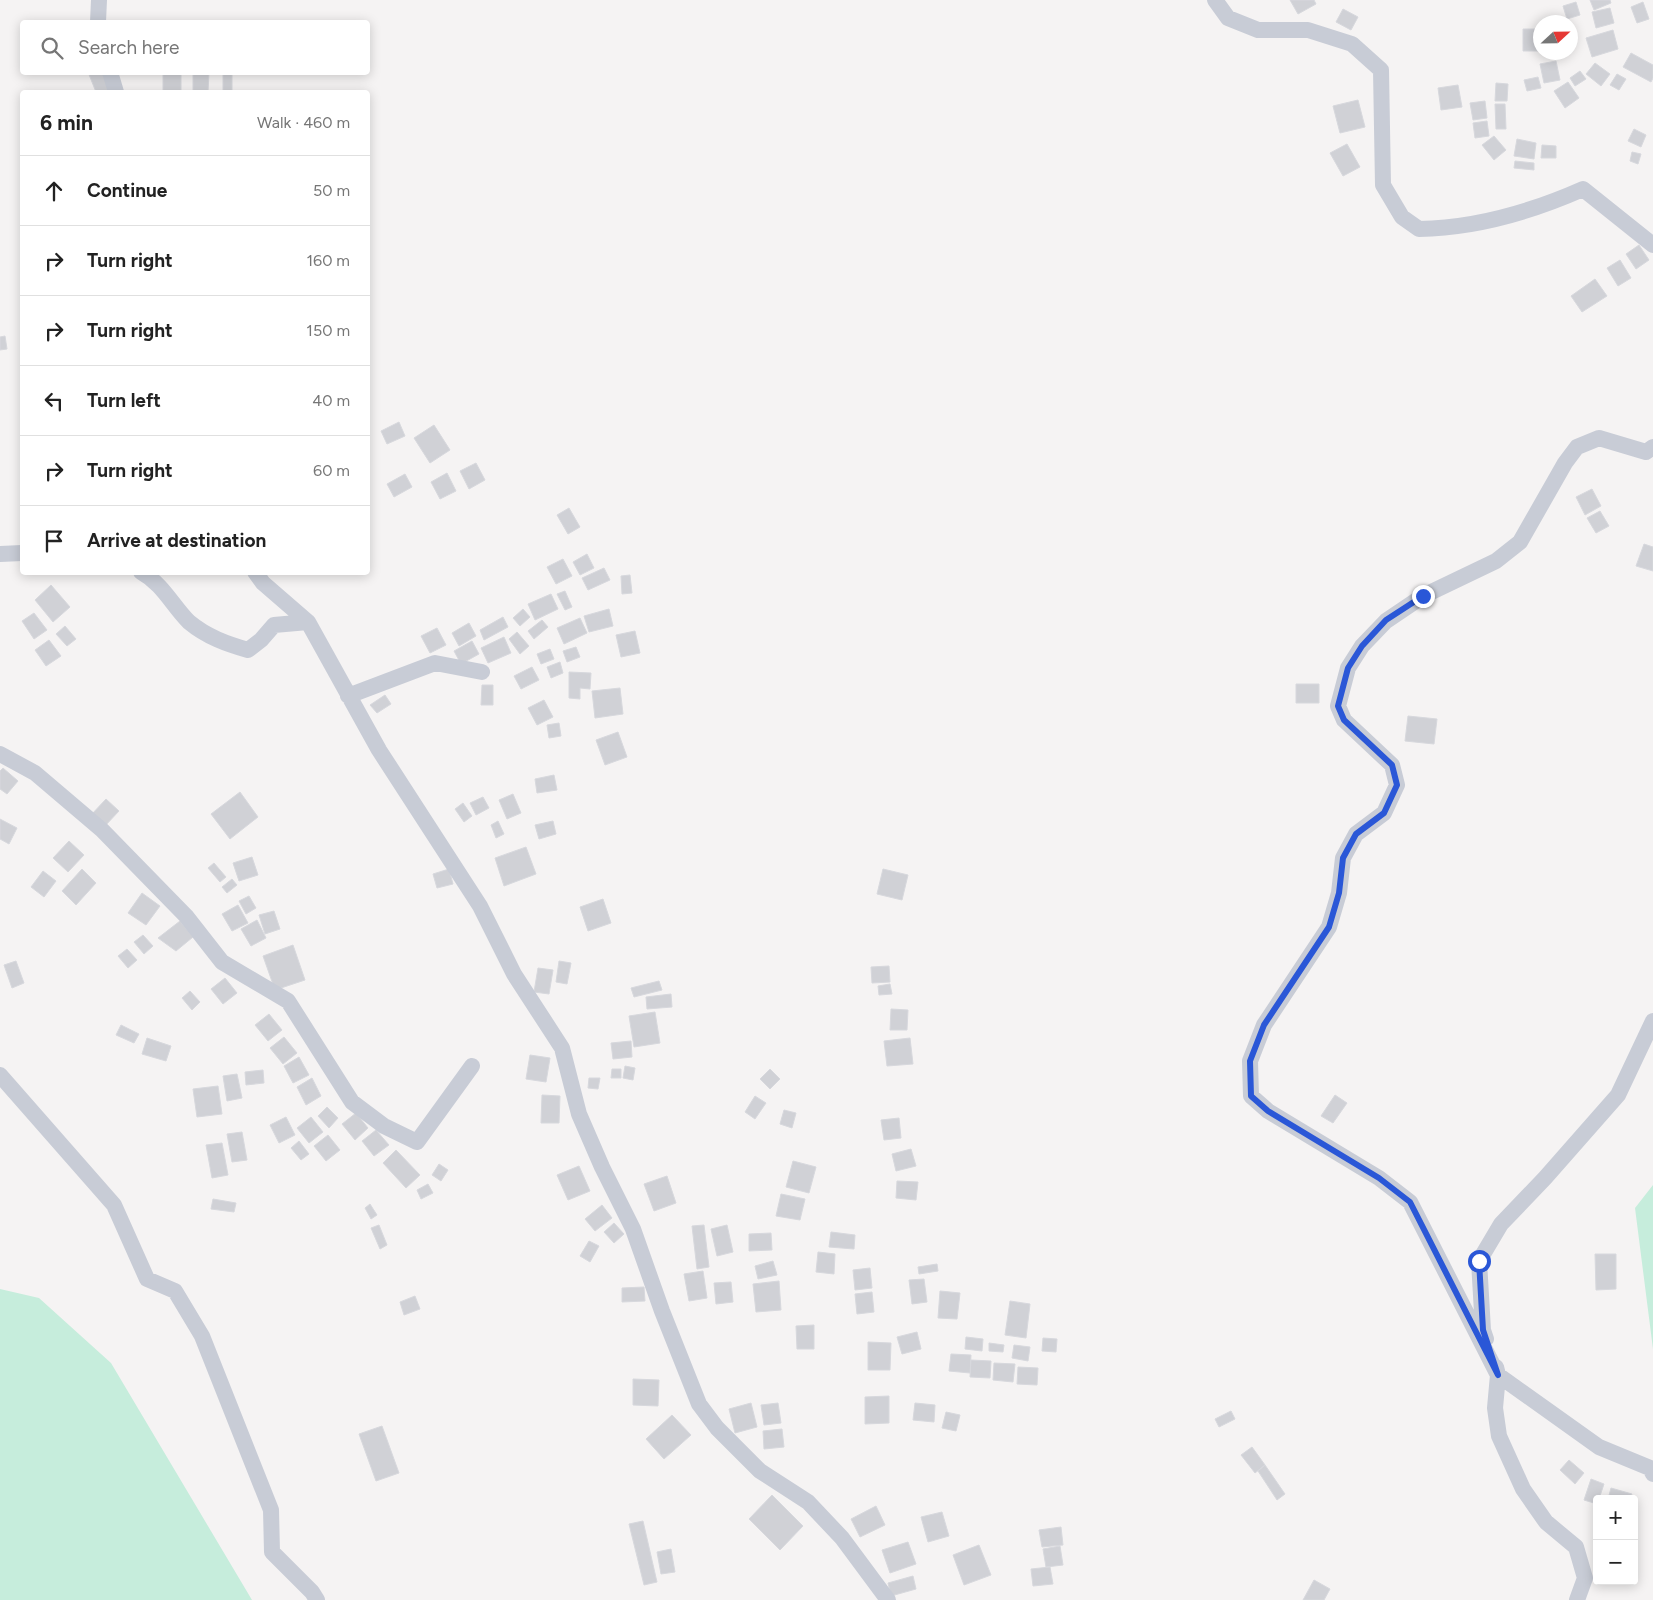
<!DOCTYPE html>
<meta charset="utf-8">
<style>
:root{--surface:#fff;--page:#f2f2f2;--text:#222;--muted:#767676;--line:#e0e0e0}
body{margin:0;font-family:Figtree,sans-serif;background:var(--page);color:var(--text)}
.controls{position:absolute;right:15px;bottom:15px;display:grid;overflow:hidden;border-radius:5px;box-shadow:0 2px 12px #0003}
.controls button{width:45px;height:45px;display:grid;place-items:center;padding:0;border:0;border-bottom:1px solid var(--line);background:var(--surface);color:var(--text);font:25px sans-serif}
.compass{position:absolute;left:1533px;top:15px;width:45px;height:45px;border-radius:50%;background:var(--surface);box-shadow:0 2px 12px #0003;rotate:68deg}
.stop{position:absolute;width:15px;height:15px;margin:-11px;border:4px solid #2a57d7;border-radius:50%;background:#fff}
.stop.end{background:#2a57d7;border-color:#fff;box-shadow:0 1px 5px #0008}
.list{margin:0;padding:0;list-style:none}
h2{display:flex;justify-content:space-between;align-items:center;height:65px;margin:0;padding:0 20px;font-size:21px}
h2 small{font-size:16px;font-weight:400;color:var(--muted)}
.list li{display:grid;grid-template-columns:32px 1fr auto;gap:15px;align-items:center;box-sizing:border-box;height:70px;padding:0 20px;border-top:1px solid var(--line)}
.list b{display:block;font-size:19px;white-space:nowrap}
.list em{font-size:16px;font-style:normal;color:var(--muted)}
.icon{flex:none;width:28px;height:28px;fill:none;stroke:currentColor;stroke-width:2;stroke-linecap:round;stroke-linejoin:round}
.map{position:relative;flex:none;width:1653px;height:1600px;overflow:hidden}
.search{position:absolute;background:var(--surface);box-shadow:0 2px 12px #0003;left:20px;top:20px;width:350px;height:55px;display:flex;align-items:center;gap:12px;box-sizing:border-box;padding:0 18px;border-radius:5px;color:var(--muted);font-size:19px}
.panel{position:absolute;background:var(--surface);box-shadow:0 2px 12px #0003;left:20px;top:90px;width:350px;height:485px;border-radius:5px}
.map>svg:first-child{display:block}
.green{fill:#c6eddc}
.building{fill:#d0d1d6;stroke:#d7d8dd}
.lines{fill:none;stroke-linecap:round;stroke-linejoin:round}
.street{stroke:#c8ccd6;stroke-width:16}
.route{stroke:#2a57d7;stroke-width:6}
</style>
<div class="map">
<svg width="1653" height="1600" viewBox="0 0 1653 1600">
<rect width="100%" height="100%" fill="#f5f3f3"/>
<path class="green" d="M1653,1185V1349L1635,1208Z
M0,1289L39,1298L111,1363L252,1600H0Z"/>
<path class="building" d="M1290,0H1314L1316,4L1298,14Z
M1590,0H1610L1611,3L1594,10Z
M1576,2L1580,15L1567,19L1563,6Z
M1643,2L1649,19L1637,23L1631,7Z
M1610,8L1614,23L1596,28L1592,12Z
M1343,9L1358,17L1351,30L1336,22Z
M1523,29H1539L1540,51H1523Z
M1613,30L1618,49L1592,57L1586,38Z
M1631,53L1653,65V78L1651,82L1623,67Z
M1556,61L1560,80L1544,83L1540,64Z
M1595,63L1610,74L1601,86L1586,74Z
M1580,71L1586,79L1575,86L1570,78Z
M88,72H104L111,92H96Z
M163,72H181V92H163Z
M193,72H209L208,92L193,91Z
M223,72H232V92H223Z
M1617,74L1626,79L1619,90L1610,85Z
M1538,77L1541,88L1527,91L1524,80Z
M1568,82L1579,98L1565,108L1554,91Z
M1496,83L1508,84L1507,101H1495Z
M1458,85L1462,107L1441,110L1438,88Z
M1358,100L1365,127L1340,133L1333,106Z
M1485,101L1487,118L1473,120L1470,103Z
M1495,104H1505L1506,129H1496Z
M1487,121L1489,136L1475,138L1473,123Z
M1634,129L1646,135L1641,147L1628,141Z
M1494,136L1506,150L1494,160L1482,145Z
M1517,139L1536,143L1534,159L1514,156Z
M1347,144L1360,167L1343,176L1330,153Z
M1542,145L1556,146V158H1541Z
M1632,152L1641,154L1638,164L1630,161Z
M1515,161L1534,163V170L1514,168Z
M1639,245L1649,260L1636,269L1626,254Z
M1620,260L1631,278L1618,286L1607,268Z
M1595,279L1607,296L1582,312L1571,296Z
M5,336L7,349L0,350V337Z
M399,422L405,436L387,444L381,431Z
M434,425L450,450L430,463L414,438Z
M476,463L485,480L469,489L460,471Z
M447,473L456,491L440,499L431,482Z
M405,474L412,487L394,497L387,484Z
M1592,489L1601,506L1585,515L1576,497Z
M569,508L580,527L568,534L557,515Z
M1600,511L1609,526L1596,533L1587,518Z
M1644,544L1653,547V571L1636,566Z
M587,554L594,568L580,575L573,562Z
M563,559L572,576L556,584L547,567Z
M604,568L610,580L588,590L582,578Z
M630,575L632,593L622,594L621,576Z
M51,585L70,607L53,622L35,600Z
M565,591L572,607L565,610L557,594Z
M551,594L558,609L535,620L528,604Z
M523,609L530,617L520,626L513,618Z
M609,609L613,626L589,632L584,616Z
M34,613L47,630L34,639L22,621Z
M503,617L508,627L484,640L480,630Z
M580,618L587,633L564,644L557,628Z
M542,620L548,627L534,639L528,631Z
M469,623L476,636L459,646L452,633Z
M65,626L76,639L67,646L56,634Z
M437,628L446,645L430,653L421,636Z
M635,631L640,653L621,657L616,635Z
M517,632L529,646L520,654L509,639Z
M504,637L511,653L488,663L481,648Z
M49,640L61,656L46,666L35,650Z
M472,641L479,654L461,664L454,651Z
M576,647L580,657L567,662L563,651Z
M550,649L554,659L541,664L537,654Z
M560,662L563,673L551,678L547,667Z
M532,667L539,680L521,689L514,676Z
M569,672L591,673L590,689L580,688V699L569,698Z
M1296,684H1319V703H1296Z
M482,685H493V705H481Z
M620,688L623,714L595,718L592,691Z
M385,695L391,704L377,713L370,705Z
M544,700L553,717L537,725L528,708Z
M1408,716L1437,719L1434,744L1405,741Z
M559,723L561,736L549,738L547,725Z
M618,732L627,757L605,765L596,740Z
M3,768L18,781L7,794L0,789V771Z
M554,775L557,790L537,793L535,779Z
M240,792L258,817L230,839L211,814Z
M513,794L521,813L507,819L499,800Z
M483,797L489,808L476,815L470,803Z
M106,799L119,811L104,827L91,815Z
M463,803L472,816L464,822L455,809Z
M0,819L17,828L9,844L0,839Z
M498,821L504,834L496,838L491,825Z
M553,821L556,834L539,839L535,825Z
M69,841L84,855L68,872L53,858Z
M526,847L536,874L504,886L495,858Z
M252,857L258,875L239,881L233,863Z
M214,863L226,877L220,882L208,868Z
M82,869L96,883L76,905L62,891Z
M449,869L453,884L437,888L433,874Z
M883,869L908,875L902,900L877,894Z
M43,871L56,881L44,897L31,887Z
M232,879L237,885L227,893L222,887Z
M142,893L160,906L146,925L128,913Z
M249,896L256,908L246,914L239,901Z
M603,899L611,923L588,931L580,907Z
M238,905L248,923L232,931L222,914Z
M274,911L280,929L265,934L259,915Z
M257,920L266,938L251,946L241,929Z
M180,921L193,937L176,951L158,938Z
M143,935L153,946L144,954L134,942Z
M293,945L305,980L275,990L263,956Z
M127,949L137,960L128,968L118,956Z
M16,961L24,983L12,988L4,965Z
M559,961L571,963L567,984L556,982Z
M889,966L890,982L872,983L871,967Z
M538,968L553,970L549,994L534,992Z
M225,978L237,993L223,1004L211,989Z
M659,981L662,990L634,997L631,988Z
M890,984L892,994L879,995L878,986Z
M190,991L200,1002L192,1010L182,998Z
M671,994L672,1007L647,1009L646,997Z
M891,1009L908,1010L907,1030H890Z
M655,1012L660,1043L634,1047L629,1016Z
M269,1014L282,1030L268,1041L255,1025Z
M121,1025L139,1034L134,1043L116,1035Z
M284,1037L297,1053L283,1064L270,1048Z
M147,1038L171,1046L166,1061L142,1054Z
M910,1038L913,1064L887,1066L884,1041Z
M631,1041L632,1057L613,1059L611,1043Z
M530,1055L550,1058L546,1082L526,1079Z
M299,1057L309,1075L293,1083L284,1066Z
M625,1066L635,1068L633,1080L623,1078Z
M612,1069H621V1078H611Z
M770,1069L780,1079L770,1089L760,1079Z
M263,1070L264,1083L246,1085L245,1072Z
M237,1074L242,1098L227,1101L223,1076Z
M312,1078L321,1096L306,1105L297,1087Z
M589,1078H600L598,1089L588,1088Z
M218,1086L222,1114L197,1117L193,1089Z
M542,1095L560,1096L559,1123H541Z
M1335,1095L1347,1103L1333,1123L1321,1116Z
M755,1096L766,1103L755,1119L745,1112Z
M327,1107L338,1118L329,1128L318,1116Z
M784,1110L796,1113L792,1128L780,1124Z
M356,1113L368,1128L355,1140L342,1124Z
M286,1117L295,1135L279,1143L270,1125Z
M311,1117L323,1132L309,1143L297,1128Z
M899,1118L901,1138L884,1140L881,1120Z
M376,1130L389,1145L374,1156L362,1141Z
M242,1132L247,1160L232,1162L227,1134Z
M328,1135L340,1150L326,1161L314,1146Z
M299,1141L309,1154L301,1160L291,1148Z
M222,1143L228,1175L212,1178L206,1145Z
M911,1149L916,1166L896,1171L892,1154Z
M396,1150L420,1175L406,1188L383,1163Z
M793,1161L816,1167L809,1193L786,1187Z
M439,1164L448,1170L441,1181L432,1175Z
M579,1166L590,1191L568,1200L557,1175Z
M667,1176L676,1203L654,1211L644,1184Z
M897,1181L918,1182L916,1200L896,1198Z
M428,1184L433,1193L421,1199L417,1190Z
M781,1194L805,1199L800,1220L776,1216Z
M213,1199L236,1203L234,1212L211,1209Z
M370,1204L377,1215L371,1219L365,1208Z
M602,1205L612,1218L595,1231L585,1219Z
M614,1223L624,1234L614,1243L604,1232Z
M379,1225L387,1245L380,1249L371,1228Z
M704,1225L709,1267L697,1269L692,1226Z
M727,1225L733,1252L717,1256L711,1229Z
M831,1232L855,1235L854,1249L829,1247Z
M771,1233L772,1250L749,1251V1234Z
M589,1241L599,1246L590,1262L580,1256Z
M818,1252L835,1254L834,1274L816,1272Z
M1595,1254H1616V1289L1596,1290Z
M773,1261L777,1275L758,1279L755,1266Z
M937,1264L938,1271L919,1274L918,1267Z
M870,1268L872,1288L855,1290L853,1270Z
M703,1271L707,1298L689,1301L684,1274Z
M924,1279L927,1302L912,1304L909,1280Z
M779,1281L781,1310L756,1312L753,1284Z
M731,1282L733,1302L716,1304L714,1283Z
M644,1287L645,1301L622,1302V1288Z
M940,1291L960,1293L957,1319L938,1318Z
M872,1292L874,1312L857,1314L855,1294Z
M415,1296L420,1309L404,1315L400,1302Z
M1010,1301L1030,1304L1026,1338L1005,1335Z
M814,1325V1349H797L796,1326Z
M917,1332L921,1349L902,1354L897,1337Z
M966,1337L983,1339L982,1351L965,1349Z
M1043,1338L1057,1339L1056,1352L1042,1351Z
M868,1342L891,1343L890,1370H868Z
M989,1343L1004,1345L1003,1352L989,1351Z
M1014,1345L1030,1347L1028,1361L1012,1358Z
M951,1354L971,1355L970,1373L949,1371Z
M971,1360L991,1361L990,1378L970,1377Z
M994,1363L1015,1364L1013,1382L993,1380Z
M1018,1367L1038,1368L1037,1385L1017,1384Z
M633,1379L659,1380L658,1406L633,1405Z
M889,1396V1423L865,1424V1397Z
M751,1403L757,1427L735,1433L729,1409Z
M778,1403L781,1423L764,1425L761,1405Z
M915,1403L935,1405L934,1422L913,1420Z
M1231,1411L1235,1419L1219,1427L1215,1419Z
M946,1412L960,1415L956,1431L942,1428Z
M672,1415L691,1435L664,1459L646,1439Z
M382,1426L399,1473L376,1481L359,1434Z
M782,1429L784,1447L764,1449L763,1431Z
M1252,1447L1265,1465L1255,1473L1241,1455Z
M1569,1460L1584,1473L1575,1484L1560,1470Z
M1265,1465L1285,1494L1277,1500L1258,1471Z
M1591,1479L1604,1484L1599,1499H1597V1504L1584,1500Z
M1611,1488L1632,1494L1630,1499H1608Z
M772,1495L803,1526L780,1550L749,1519Z
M876,1506L885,1525L860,1537L851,1519Z
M942,1512L949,1536L928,1542L921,1517Z
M643,1521L657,1582L644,1585L629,1524Z
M1061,1527L1063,1545L1042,1547L1039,1530Z
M908,1542L916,1564L890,1573L882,1550Z
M979,1545L991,1575L964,1585L953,1555Z
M1060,1546L1063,1565L1046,1567L1043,1549Z
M671,1549L675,1572L661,1574L657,1552Z
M1050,1567L1053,1584L1033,1586L1031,1569Z
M913,1576L916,1589L891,1596L888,1583Z
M1314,1580L1330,1589L1324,1600H1303Z"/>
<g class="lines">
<path class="street" d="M1215,0L1228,18L1258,30H1308L1352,44L1381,70L1383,185L1402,217L1419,229C1476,228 1531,212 1583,189L1653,245
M98,22L99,0
M110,72L116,92
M1653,447L1646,452L1599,438L1577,447L1565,463L1520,542L1496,561L1423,596L1386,621L1362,646L1348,668L1338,706L1344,720L1392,765L1397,785L1384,813L1356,834L1343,858L1339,893L1329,927L1264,1025L1250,1061L1251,1096L1268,1111L1379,1178L1410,1202L1498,1375L1599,1447L1650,1468L1653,1474
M0,554L22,553
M141,572C163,584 172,605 189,622C207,637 227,644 248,650L261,640L274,625L308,622
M255,572L263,583L308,622L379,750L480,906L514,974L562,1048L579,1114L602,1167L633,1229L662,1311L699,1404L717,1428L760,1471L808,1502L842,1538L888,1600
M348,696L435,663L482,672
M0,754L35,773L102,830L186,916L222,962L288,1001L352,1102L384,1126L417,1142L472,1066
M0,1075L114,1205L147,1279L175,1291L202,1336L271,1510L272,1552L312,1592L317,1600
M1486,1339L1483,1330L1479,1261L1501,1224L1545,1178L1618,1095L1653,1021
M1496,1367L1498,1375L1495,1408L1499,1436L1523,1489L1546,1522L1576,1547L1585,1578L1577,1600"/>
</g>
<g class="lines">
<path class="route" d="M1423,596L1386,620L1362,646L1348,668L1338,706L1344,720L1392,765L1397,785L1384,813L1356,834L1343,858L1339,893L1329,927L1264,1025L1250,1061L1251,1096L1268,1111L1379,1178L1410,1202L1498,1375L1483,1330L1479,1261"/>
</g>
</svg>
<div class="controls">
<button>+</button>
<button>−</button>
</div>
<svg class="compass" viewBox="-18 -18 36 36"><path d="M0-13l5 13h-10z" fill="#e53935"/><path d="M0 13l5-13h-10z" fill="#767676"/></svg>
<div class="stop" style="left:1479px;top:1261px"></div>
<div class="stop end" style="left:1423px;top:596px"></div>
<div class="search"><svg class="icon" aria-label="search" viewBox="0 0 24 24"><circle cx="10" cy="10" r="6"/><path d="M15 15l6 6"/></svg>Search here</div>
<section class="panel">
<h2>6 min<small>Walk · 460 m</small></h2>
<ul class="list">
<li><svg class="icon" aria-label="ahead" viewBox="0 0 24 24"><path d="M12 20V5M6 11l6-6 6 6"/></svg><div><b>Continue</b></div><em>50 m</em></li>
<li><svg class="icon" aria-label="right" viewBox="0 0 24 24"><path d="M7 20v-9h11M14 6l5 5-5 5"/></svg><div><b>Turn right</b></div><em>160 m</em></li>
<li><svg class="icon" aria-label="right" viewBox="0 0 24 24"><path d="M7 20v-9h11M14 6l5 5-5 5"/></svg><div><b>Turn right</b></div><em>150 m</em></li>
<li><svg class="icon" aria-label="left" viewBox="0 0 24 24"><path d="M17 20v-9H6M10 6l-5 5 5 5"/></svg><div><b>Turn left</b></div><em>40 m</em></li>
<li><svg class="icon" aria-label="right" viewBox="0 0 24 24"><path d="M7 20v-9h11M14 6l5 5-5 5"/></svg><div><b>Turn right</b></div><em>60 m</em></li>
<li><svg class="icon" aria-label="arrive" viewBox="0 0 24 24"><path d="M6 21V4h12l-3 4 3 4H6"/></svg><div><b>Arrive at destination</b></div></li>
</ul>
</section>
</div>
